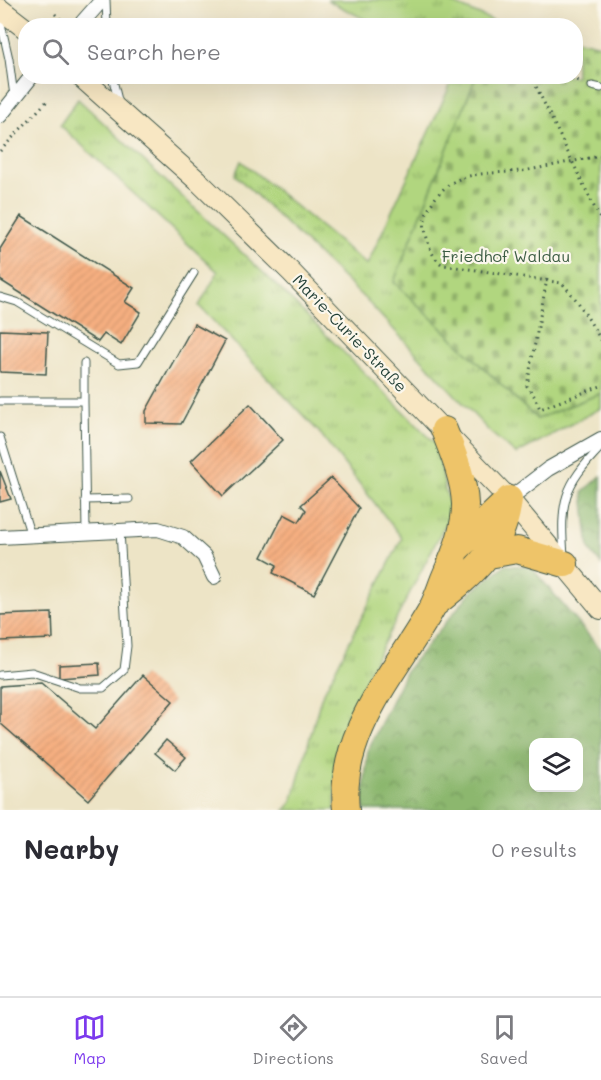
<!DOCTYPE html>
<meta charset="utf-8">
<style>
:root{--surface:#fff;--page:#f7f7f7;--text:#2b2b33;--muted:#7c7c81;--line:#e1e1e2;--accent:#7c3aed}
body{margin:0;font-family:Mali,sans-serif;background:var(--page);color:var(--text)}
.controls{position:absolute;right:18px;bottom:18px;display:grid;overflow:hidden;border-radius:12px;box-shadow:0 6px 24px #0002}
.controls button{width:54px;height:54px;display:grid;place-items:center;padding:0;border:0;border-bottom:2px solid var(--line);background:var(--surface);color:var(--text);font:30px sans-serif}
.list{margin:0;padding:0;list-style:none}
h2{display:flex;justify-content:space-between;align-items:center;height:78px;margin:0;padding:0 24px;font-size:26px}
h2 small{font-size:20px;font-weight:400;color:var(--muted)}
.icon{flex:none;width:33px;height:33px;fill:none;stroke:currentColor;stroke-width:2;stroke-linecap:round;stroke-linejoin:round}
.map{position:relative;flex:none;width:601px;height:810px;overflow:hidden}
.search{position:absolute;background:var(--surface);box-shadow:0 6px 24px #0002;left:18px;right:18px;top:18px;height:66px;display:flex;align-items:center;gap:15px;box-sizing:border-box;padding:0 21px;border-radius:24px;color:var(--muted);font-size:22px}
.sheet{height:186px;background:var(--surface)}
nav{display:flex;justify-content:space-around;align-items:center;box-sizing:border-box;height:84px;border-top:2px solid var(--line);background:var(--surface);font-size:16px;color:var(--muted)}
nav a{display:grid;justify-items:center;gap:3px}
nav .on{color:var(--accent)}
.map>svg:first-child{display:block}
.grass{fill:url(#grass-tufts);stroke:#688a5a;stroke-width:1.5}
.forest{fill:url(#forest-crowns);stroke:#567a51;stroke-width:1.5;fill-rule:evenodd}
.cemetery{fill:url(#cemetery-stones);stroke:#688a5a;stroke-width:1.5}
.building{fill:url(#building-hatch)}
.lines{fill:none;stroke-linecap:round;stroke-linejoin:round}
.service-casing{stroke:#3e564a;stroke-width:9}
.minor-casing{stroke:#3e564a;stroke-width:16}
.secondary-casing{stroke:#3e564a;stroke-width:22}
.motorway-casing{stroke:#3e564a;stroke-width:28}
.path{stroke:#3e564a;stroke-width:3;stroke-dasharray:1.5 4.5;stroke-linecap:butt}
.service{stroke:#fff;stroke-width:7}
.minor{stroke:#fff;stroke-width:14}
.secondary{stroke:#f8e7c3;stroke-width:20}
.motorway{stroke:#eec469;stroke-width:26}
.labels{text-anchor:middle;stroke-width:4.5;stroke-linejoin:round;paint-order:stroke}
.park-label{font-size:16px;fill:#3c5c43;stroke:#fbf7ec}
.street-label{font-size:16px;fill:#1f3d34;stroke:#fbf7ec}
</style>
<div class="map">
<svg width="601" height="810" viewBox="0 0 601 810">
<defs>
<pattern id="grass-tufts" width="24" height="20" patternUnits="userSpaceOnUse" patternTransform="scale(1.5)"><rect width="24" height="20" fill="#b1d67f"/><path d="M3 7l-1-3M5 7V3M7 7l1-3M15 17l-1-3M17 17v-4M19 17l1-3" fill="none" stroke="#8faf69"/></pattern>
<pattern id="forest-crowns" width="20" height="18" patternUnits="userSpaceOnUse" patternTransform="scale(1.5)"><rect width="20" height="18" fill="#8cb76e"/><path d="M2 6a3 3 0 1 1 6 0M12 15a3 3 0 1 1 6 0" fill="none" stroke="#72965b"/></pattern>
<pattern id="cemetery-stones" width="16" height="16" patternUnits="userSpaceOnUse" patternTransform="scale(1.5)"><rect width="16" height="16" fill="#b1d67f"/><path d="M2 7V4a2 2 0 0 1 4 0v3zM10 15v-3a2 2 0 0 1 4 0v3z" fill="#8faf69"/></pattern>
<pattern id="building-hatch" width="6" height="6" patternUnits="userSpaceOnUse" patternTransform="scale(1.5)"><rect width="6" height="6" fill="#f6af80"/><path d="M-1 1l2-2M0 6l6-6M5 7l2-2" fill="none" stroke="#d2976f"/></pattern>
</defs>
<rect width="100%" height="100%" fill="#fbf7ec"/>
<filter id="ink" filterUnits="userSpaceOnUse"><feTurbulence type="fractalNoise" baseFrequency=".0167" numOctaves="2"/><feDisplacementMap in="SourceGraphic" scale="12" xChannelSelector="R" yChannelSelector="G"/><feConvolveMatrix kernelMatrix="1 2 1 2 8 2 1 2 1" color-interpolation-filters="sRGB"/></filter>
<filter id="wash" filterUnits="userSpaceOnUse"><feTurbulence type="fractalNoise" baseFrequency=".008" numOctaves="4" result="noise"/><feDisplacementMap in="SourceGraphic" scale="24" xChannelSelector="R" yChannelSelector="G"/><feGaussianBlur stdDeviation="1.35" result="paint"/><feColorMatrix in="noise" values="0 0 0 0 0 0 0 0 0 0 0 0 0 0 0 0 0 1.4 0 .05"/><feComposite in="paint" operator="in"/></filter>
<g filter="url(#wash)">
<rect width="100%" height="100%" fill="#ede4c6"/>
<path class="grass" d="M327,0H445L498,23L497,26L376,25Z
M454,77H476L394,282L537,419L601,393V408L516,454L490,432L366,300L235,175L241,161L367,265Z
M78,99L271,280L437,445L445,489L452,511L372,666L340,743L335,770V810H285L292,802L321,698L402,538L319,432L199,306L218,272L60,125Z"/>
<path class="forest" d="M601,476V564L589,549L583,492Z
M505,565L531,567L601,650V810H364L363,801L368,750L406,671L470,593ZM534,742H578V788H534Z"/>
<path class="cemetery" d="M576,39L601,45V393L537,419L394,282L476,77L576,76Z"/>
<g id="blocks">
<path class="building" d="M21,216L134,288L125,302L141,312L121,345L104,334L98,342L0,280V249Z
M194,324L225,341L181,424L146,423V411Z
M0,330L48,332L46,374L0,372Z
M250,404L283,440L223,496L191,461Z
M0,471L11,499L0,502Z
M331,478L359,508L314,594L273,573L277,565L262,557L284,514L299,522L306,510L301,505Z
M52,613L53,639L0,641V615Z
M99,663L100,675L59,678V665Z
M143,675L173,701L88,800L0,723V686L41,683L95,729Z
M166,740L186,757L175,770L155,753Z"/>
</g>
</g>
<g filter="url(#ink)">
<use href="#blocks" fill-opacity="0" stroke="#3e564a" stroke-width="1.5"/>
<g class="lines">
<g class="service-casing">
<path id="service" d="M106,0L107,26
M0,19L9,59L14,96
M112,76L119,104
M592,86L601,88
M0,297L17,302L119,364L138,362L194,273
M0,401H84L86,533
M84,401V363
M0,437L31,536
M85,500L129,499
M564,556C560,502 563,486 601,447
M0,675L32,672L80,688H103L124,670L127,646L120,531"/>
</g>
<g class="minor-casing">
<path id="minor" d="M79,26L102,0
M0,116L32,76
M509,499L548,469L601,439
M0,537L158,529L183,537L204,556L214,577"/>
</g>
<g class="secondary-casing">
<path id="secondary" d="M0,9L26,29
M80,76L198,181L291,272L509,499L601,609"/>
</g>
<g class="motorway-casing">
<path id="motorway" d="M458,548L509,499
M489,555L517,550L565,564
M435,604C472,574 504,549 509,499
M346,810C338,731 397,671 432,608C438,597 441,585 446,574C456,551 465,529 465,504C464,479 453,453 444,430"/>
</g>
<path class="path" d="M55,14L65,23
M531,76L601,221
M566,76L582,82
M0,151L47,101
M601,156C576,160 553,166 528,170C490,176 455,166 432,203C427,211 423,221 425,229C428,244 431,257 443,265L562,283L578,302L601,340
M547,279L527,386L535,397L540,409L601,386"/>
<use href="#service" class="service"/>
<use href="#minor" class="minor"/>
<use href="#secondary" class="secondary"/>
<use href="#motorway" class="motorway"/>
</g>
</g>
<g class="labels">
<g class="park-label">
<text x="506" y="262">Friedhof Waldau</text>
</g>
<g class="street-label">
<text transform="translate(350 333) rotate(46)" y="6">Marie-Curie-Straße</text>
</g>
</g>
</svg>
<div class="controls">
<button><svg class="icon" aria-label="layers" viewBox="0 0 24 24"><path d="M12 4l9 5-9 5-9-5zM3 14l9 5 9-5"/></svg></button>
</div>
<div class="search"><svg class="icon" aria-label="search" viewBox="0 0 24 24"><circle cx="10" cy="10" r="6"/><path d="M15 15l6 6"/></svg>Search here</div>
</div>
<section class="sheet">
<h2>Nearby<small>0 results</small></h2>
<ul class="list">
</ul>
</section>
<nav>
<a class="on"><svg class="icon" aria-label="map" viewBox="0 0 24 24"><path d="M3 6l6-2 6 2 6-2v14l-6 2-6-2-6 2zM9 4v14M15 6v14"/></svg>Map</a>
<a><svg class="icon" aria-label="directions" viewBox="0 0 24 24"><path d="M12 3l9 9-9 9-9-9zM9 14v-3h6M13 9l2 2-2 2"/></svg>Directions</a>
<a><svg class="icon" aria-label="saved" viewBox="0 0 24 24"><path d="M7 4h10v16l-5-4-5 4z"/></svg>Saved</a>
</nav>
